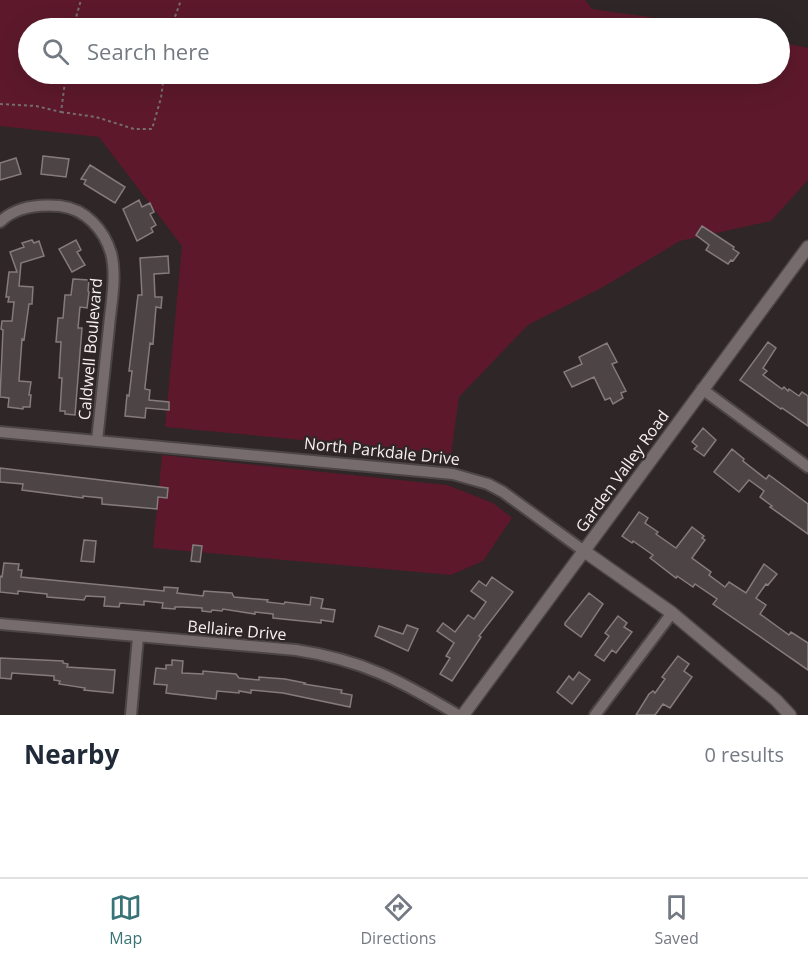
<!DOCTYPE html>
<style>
:root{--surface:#fff;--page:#f2f2f3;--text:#1f2937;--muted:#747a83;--line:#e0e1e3;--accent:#377377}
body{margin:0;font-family:"Open Sans",sans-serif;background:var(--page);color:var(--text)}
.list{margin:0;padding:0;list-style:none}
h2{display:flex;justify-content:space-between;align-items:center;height:78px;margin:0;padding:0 24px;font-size:26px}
h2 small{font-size:20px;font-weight:400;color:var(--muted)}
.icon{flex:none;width:33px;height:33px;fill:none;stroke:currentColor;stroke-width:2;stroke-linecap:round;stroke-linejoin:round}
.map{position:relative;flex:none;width:808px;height:715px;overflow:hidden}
.search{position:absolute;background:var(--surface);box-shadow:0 6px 24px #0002;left:18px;right:18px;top:18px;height:66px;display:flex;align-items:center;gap:15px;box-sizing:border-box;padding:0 21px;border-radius:33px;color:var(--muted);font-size:22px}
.sheet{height:162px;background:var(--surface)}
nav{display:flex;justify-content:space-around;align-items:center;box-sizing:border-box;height:84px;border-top:2px solid var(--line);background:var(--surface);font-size:16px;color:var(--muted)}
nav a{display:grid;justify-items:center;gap:3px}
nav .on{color:var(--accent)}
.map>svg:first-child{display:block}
.green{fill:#5d192b}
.building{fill:#4d4445;stroke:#857b7d;stroke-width:1.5}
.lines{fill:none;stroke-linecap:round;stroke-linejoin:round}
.minor-casing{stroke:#4c4546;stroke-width:14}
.tertiary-casing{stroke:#4c4546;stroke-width:15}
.path{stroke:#756d6e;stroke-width:2;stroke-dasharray:3 3;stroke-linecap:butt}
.minor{stroke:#766c6d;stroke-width:10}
.tertiary{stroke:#766c6d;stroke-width:12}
.labels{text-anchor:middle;stroke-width:4.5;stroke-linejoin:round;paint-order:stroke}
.street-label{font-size:16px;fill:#f6f0f1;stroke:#2e2627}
</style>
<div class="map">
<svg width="808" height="715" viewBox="0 0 808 715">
<rect width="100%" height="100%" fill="#2e2627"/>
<path class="green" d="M0,0H585L592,9L706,25L723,28H28V74H780V42L808,48V180L771,221L680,241L603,287L528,325L459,397L451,454L165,427L182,246L99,137L0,126Z
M162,455L447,485L493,503L512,518L483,561L451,575L153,548Z"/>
<path class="building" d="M43,156L69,159L66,177L41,174Z
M16,158L21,174L0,180V163Z
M90,165L125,187L115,203L84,184L86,180L81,179Z
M139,200L142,207L150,203L154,212L150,214L156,225L151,228L153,232L137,241L123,209Z
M702,226L734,247L733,249L739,253L733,261L731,260L728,264L706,250L709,245L696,235Z
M32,240L34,243L39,241L44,256L21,263L19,286L33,287L32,304H29L24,340L22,339L19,381L31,382L29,395H31L30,407H23V409L8,407L9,398L0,397L3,330L1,329L2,321H12L14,302H8L9,297H6L9,272H17L10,252L24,247L22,243Z
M76,240L81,250L77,252L85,265L72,272L59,249Z
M168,256L169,273L154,274L155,297H162L161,308L156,307L153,344L150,343L145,387V389L150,390L149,400L169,402V410L146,408L145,418L125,416L127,395L129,396L132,371H129L138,295H142L140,258Z
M73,279L89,280L88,291L89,292L87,308L80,307L78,328H82L75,415L65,414V411H60L62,378H59L61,342H56L58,318H63L65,295H71Z
M768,342L776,348L763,368L767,371L763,375L782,389L784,387L788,391L789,389L799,396L802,392L808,396V426L782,408L781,409L740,380Z
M607,343L617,362L612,364L626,391L621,393L623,398L613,404L610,398L605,400L594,377L572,387L564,372L582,364L579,357Z
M703,428L716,440L704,456L694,449L697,446L692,442Z
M732,449L744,459L743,461L766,479L769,475L808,504V534L770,507L772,506L760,497L764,491L749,480L739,492L714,472Z
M0,468L168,488L167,498L158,497L157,509L102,504V498L83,496V498L22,490L23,484L0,482Z
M639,512L648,518L645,523L658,532L656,534L676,548L692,527L704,536L702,538L705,540L692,558L711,572L709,575L725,587L729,582L746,593L764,564L777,574L768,585L766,584L756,598L766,605L760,614L789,635L791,632L808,643V670L713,604L717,599L695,584L693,587L677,576L676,578L650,558L653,555L633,541L632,543L622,536Z
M84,540L96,541L94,562L81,561Z
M193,545L202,546L200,562L191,561Z
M4,563L19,564L18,570H22L21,577L164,591V587L178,588L177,593L203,596L204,591L232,593L234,597L268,600L267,602L284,604L285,602L310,605L311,597L323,599L321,608L335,610L333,622L321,620V623L273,618V614L255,612V614L223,609L222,611L212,610L211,612L202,611V608L182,607H175V609L162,608L163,603L144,601V605L120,603L119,607L104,606L105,597L86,596L84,600L47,597V594L18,591V594L0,592V576L2,577Z
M492,577L513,592L479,636L481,637L452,681L440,674L450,658L446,656L454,643L437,631L443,623L455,632L468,615L474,619L486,602L471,591L479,581L486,586Z
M589,593L603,604L581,637L565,625V623Z
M618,616L627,623L624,627L632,632L616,653L612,650L604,661L595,655L609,636L605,633Z
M407,625L418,629L408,651L375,636L379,626L403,634Z
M678,656L689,664L684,671L692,677L677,698L670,708L663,704L655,715H636L649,694L653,691L655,693L665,679L662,677Z
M0,658L63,661V663L68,664L67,667L115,670L113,693L84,690L85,688L59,684L60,681L54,680V676L12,673L11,679L0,678Z
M172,660L183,661L182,673L203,674V671L236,674L239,678L259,680V677L285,679L305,683L304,684L342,690L341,693L352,695L350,707L283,693L251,690V693L239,691V693L217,691L216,699L166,693L167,685L154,684L156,668L166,669V665H172Z
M579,672L590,680L572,704L557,692L569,676L573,680Z"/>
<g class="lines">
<g class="minor-casing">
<path id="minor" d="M0,222C16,206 38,204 60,206C86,209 104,230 111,253C117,276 111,304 109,327C105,365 101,403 97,441
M702,389L808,467
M0,432L453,474L488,484L503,492L584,551
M0,624L296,650C363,660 401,681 458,715
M131,715L138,637
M595,715L672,613"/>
</g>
<g class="tertiary-casing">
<path id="tertiary" d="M584,551L672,613L776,700L790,715
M463,715L808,247"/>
</g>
<path class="path" d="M73,28L81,0
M171,28L181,0
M0,104L36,106L61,112L66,74
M61,112L96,117L134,129H152L161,98L164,74"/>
<use href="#minor" class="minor"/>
<use href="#tertiary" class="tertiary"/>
</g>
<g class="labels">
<g class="street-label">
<text transform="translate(90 349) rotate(-85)" y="6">Caldwell Boulevard</text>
<text transform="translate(382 451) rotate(6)" y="6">North Parkdale Drive</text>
<text transform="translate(622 471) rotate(-54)" y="6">Garden Valley Road</text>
<text transform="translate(237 630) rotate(5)" y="6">Bellaire Drive</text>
</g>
</g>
</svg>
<div class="search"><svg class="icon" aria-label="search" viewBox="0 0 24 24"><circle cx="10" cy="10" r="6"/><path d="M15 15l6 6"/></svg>Search here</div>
</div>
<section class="sheet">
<h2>Nearby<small>0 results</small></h2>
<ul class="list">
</ul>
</section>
<nav>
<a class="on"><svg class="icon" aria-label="map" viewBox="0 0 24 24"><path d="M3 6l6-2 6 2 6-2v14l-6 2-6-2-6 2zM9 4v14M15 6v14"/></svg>Map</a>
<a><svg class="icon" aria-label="directions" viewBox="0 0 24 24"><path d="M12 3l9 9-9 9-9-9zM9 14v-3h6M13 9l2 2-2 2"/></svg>Directions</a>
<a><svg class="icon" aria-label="saved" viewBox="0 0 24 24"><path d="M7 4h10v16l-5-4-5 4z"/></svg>Saved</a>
</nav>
